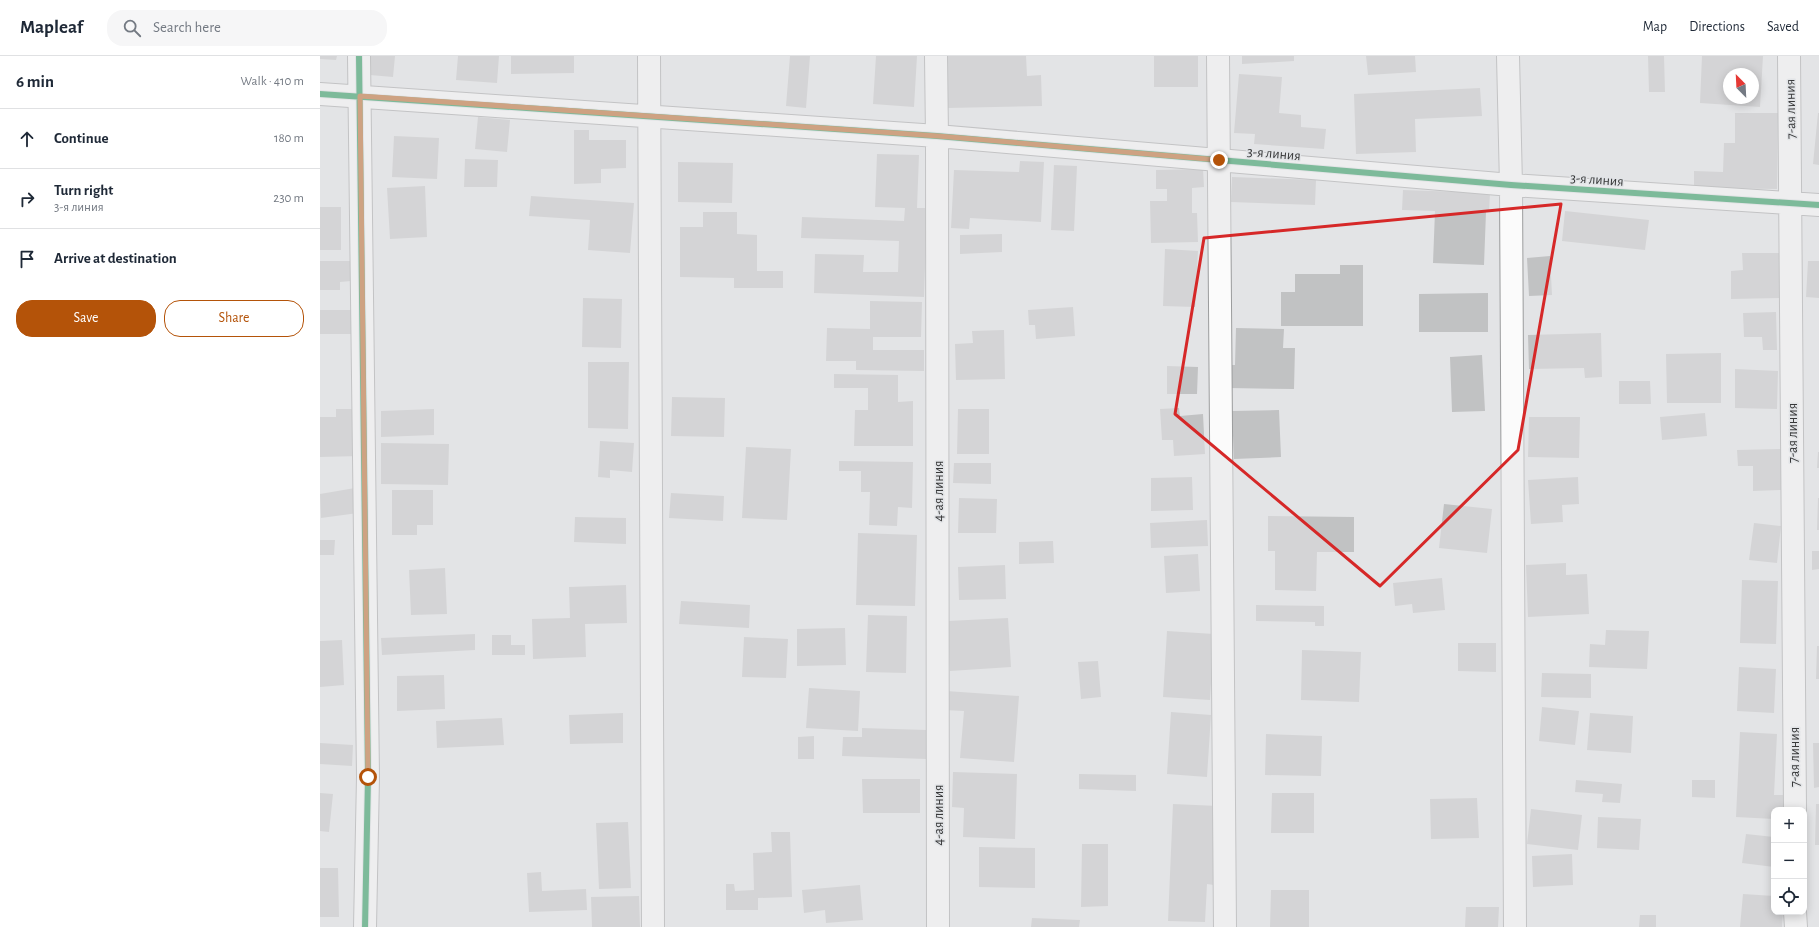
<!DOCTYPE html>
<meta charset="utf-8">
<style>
:root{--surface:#fff;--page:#f6f6f7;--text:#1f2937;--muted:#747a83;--line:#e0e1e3;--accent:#b45309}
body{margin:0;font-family:"Alegreya Sans",sans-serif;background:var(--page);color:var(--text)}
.controls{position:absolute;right:12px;bottom:12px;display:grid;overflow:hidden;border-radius:8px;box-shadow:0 2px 10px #0003}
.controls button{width:36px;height:36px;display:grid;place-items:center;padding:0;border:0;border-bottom:1px solid var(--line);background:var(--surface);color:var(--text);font:20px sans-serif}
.compass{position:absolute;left:1403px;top:12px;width:36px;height:36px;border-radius:50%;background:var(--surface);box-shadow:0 2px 10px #0003;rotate:336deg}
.stop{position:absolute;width:12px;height:12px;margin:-9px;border:3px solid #b45309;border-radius:50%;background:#fff}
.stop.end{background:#b45309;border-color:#fff;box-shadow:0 1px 4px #0008}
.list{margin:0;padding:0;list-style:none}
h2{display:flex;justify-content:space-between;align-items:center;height:52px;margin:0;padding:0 16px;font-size:17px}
h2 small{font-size:13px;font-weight:400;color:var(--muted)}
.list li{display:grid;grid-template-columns:26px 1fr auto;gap:12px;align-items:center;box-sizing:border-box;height:60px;padding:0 16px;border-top:1px solid var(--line)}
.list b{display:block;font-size:15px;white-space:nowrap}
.list p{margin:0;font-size:13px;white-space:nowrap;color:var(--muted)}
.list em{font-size:13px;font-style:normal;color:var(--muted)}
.actions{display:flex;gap:8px;padding:12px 16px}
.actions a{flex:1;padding:9px 0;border:1px solid var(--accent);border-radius:16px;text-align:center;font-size:14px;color:var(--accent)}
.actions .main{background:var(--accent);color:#fff}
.icon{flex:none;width:22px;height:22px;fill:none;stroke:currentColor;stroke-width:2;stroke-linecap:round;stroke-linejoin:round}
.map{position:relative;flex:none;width:1499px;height:871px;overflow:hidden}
header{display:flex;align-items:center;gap:24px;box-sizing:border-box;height:56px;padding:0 20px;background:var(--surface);border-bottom:1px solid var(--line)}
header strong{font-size:19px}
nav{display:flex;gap:22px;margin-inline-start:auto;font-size:14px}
.search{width:280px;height:36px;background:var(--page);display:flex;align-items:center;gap:10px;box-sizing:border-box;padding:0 14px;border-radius:16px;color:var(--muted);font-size:15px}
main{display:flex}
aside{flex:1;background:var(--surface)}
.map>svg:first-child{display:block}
.building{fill:#c1c2c3;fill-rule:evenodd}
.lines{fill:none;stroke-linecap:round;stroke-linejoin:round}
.minor-casing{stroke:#9b9c9d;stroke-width:24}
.minor{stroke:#fbfbfb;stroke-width:22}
.cycleway-casing{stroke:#e2e4e7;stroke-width:8}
.cycleway{stroke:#00873e;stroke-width:6}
.route{stroke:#b45309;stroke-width:5}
.marked{fill:none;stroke:#d62828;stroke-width:3;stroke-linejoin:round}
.labels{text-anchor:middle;stroke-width:3;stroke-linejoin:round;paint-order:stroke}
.street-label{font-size:14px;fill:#38393a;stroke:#e2e4e7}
</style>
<header>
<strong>Mapleaf</strong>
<div class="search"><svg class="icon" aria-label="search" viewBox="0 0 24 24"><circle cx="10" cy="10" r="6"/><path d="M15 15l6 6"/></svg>Search here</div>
<nav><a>Map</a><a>Directions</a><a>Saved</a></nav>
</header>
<main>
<aside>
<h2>6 min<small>Walk · 410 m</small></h2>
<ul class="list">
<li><svg class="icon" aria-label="ahead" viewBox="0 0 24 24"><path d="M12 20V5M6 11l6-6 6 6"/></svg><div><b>Continue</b></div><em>180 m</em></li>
<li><svg class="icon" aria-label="right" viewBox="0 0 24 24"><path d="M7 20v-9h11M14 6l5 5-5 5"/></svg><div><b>Turn right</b><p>3-я линия</p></div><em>230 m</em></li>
<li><svg class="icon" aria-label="arrive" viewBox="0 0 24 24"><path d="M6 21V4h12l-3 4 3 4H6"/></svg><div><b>Arrive at destination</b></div></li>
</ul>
<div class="actions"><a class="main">Save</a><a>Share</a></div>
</aside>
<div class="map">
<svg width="1499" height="871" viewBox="0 0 1499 871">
<rect width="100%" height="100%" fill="#e3e4e6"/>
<path class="building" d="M0,0H17L16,4L0,3Z
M51,0H75L73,21L50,19Z
M138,0H179L177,27L136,24Z
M191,0H254V17L191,18Z
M470,0H490L486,52L466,50Z
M556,0H597L594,51L553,48Z
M626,0H706L707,20L721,19L722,50L628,52Z
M834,0H878V31H834Z
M922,0H974V5L922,8Z
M1046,0H1095L1096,16L1048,19Z
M1328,0H1344L1345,36H1329Z
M1382,0H1443L1440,51L1380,47ZM1409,18H1433V42H1409Z
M919,18L962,21L959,57L981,59V71L1006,73L1004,93L934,88L935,78L914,77Z
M1160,32L1162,60L1095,63L1096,96L1036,98L1034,38Z
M1415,57H1458L1457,133L1374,132V115L1403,116L1404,87H1415Z
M1498,57H1499V109L1493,108Z
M158,61L190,64L187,96L155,93Z
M254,74H269V84H306V112L281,113V127L254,128Z
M74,80L119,82L117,123L72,121Z
M557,98L599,99L597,152H607L604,241L494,237L495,198L544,199L543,216H578L579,185L481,182L482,161L584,165L585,152L555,151Z
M145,103L178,104L177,131H144Z
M700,105L724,106L721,166L650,162L649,173L631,172L634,114L699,116Z
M358,106L413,107L412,147L358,146Z
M734,109L757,110L754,175L731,174Z
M883,113L884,131L872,132V157H877L878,186L831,187L830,145H847V133H836V114Z
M912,121L996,124L995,149L911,146Z
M105,130L107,181L70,183L67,132Z
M1083,134L1170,137L1169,156H1166L1164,209L1113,207L1115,155L1082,154Z
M211,140L314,147L310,197L268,194L270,164L209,160Z
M0,151H21V194H0Z
M1245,155L1329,164L1325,194L1242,185Z
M383,156H417V178L437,179V215H463V232H414V222L360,221V171H383Z
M682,178V196L640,198V179Z
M845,193L878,195L875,251L843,250Z
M1422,197H1459L1460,242L1411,243V215L1423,214Z
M1230,200L1232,239L1209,240L1207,202Z
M0,205H31V225L20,226V234H0Z
M1488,205H1499V242L1486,241Z
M1020,209H1043V270H961V236H975V218H1020Z
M1168,237V276H1099V238Z
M263,242L302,243L301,292L262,291Z
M550,245L602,246L601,281H553V294H604V315L536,314V305H506L507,272L550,273Z
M753,251L755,280L716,283L715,269H709L708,254Z
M0,254H35L34,278H0Z
M1456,256L1457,294H1443L1442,281H1424L1423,257Z
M916,272L964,273L963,292H975L974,333L909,332V309H915Z
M684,274L685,323L636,324L635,288L653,287L652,275Z
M1281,277L1282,321L1265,322L1264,312L1209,313L1208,279Z
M1401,297V347H1347L1346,298Z
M1162,299L1165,355L1132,356L1130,301Z
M268,306H309L308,373L268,372Z
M847,310L878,311L877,338H847Z
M1415,313L1458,315L1457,353L1415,352Z
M514,318L578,319V346L593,345V390H534L535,354H548V332H514Z
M1299,325H1330L1331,348H1299Z
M352,341L405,342L404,381L351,380Z
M859,352L860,360L883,358L885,398L854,400L853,384H842L840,353Z
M16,353H40V400L0,401V361H16Z
M114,353V379L61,381V355Z
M638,353H669V398H637Z
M959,354L961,401L914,403L912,355Z
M1385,357L1387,380L1342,384L1340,361Z
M1209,361H1260L1259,402L1208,401Z
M280,385L314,387L312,416L290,414V422L278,421Z
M61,387L129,388L128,429L61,428Z
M426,391L471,393L467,464L422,462Z
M1461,393V434L1433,435V410H1418L1417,394Z
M1498,396H1499V412H1497Z
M519,405L593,406L592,452L578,451L577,470L549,469L550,436H541V415H519Z
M634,407H671V428L633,427Z
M872,421L873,454L831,455V422Z
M1258,421L1259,448L1242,449L1243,466L1211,468L1208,424Z
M35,432L38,457L1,462L0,438Z
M72,434H113V469H97V479H72Z
M351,437L404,440L403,465L349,462Z
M639,442L677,443L676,477H638Z
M1498,442H1499V474H1497Z
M1124,448L1172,453L1167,497L1119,492Z
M948,460L1034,461V496H997L996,535L955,534V495H948Z
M255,461L306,462V488L254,486Z
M887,464L888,490L831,492L830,467Z
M1434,467L1461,470L1457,507L1429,504Z
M538,477L597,479L595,550L536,549Z
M0,484H15L14,499H0Z
M733,485L734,507L699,508V486Z
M1492,495H1499V513L1492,514Z
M878,498L880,535L846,537L844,500Z
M1246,507V519L1267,518L1269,558L1208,561L1206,509Z
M685,509L686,543L639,544L638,511Z
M125,512L127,558L91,559L89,514Z
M1122,522L1125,554L1093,557L1092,548L1075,550L1073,527Z
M1422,524L1458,525L1456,588L1420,587Z
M306,529L307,567L265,568L266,601L213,603L212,563L250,562L249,531Z
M361,545L430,549L429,572L359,568Z
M936,549L1004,550V570H995V566L936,565Z
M548,559L587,560L586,617L546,616Z
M688,562L691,611L630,615L628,565Z
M525,572L526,609L477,610V573Z
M1286,574L1329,575L1327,613L1269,611L1270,588L1285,589Z
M847,575L894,578L890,644L843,641Z
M155,578V594L62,599L61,582Z
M172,579H191V589H205V599H172Z
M424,581L468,583L466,622L422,621Z
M22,584L24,629L0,631V585Z
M1138,587H1176V616L1138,615Z
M1497,590H1499V623H1496Z
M982,594L1041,596L1039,646L981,644Z
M778,605L781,641L761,643L758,606Z
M1419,611L1456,613L1454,657L1417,655Z
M1222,617L1271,618V642L1221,641Z
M124,619L125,653L77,655V620Z
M489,632L540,635L538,675L486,672Z
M626,635L699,640L694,706L640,702L644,655L624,654Z
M1222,651L1259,655L1255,689L1219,685Z
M851,656L891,659L887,721L847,718Z
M303,657V687L250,688L249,659Z
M1270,657L1313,660L1311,697L1267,694Z
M182,662L184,689L117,692L116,665Z
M542,672L607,674L606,703L522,700L523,681H542Z
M1420,676L1457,678L1454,739H1468L1467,754H1454V763L1416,761Z
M946,678L1002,680L1001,720L945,719Z
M494,680V703H478V681Z
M0,687L33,689L32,710L0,708Z
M1493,687H1499V731L1494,732Z
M633,716L697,718L695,783L643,781L644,752L632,751Z
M759,718L816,719V735L759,733Z
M542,723H600V757H543Z
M1256,724L1302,728L1300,747L1282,746L1283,738L1255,736Z
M1372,724H1395V742L1372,741Z
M0,737L13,738L9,776L0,775Z
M952,737H994V777H951Z
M1157,742L1159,782L1111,783L1110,743Z
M853,748L898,750L894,829L887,828L885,866L848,865Z
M1496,748H1499V789H1495Z
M1211,753L1262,759L1258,794L1207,788Z
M1278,761L1321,763L1319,794L1277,792Z
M308,766L311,832L279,833L276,767Z
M451,776H470L472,841L438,842V854H406V828H414L415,835L434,834L433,797L452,796Z
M1426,778L1454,781V811L1422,807Z
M762,788H788V850L761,851Z
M659,791L715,792V832L659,831Z
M1252,798L1253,829L1213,831L1212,800Z
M0,812H18L19,861H0Z
M221,816L222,835L266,833L267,854L209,856L207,817Z
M540,829L543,864L506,867L505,854L484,857L482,834Z
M951,834H989V871H950Z
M1423,838L1454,840V856H1463L1462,871H1420Z
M319,840L320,871H272L271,841Z
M1146,851H1179L1178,871H1145Z
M1320,859H1336V871H1319Z
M712,862L760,864L759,871H711Z"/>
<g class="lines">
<g class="minor-casing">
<path id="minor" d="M39,0L48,721L45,871
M329,0L333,871
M616,0L617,80L618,871
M898,0L905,871
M1188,0L1191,129L1195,871
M1469,0L1475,754
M0,38L617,80L1191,129L1499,149
M1475,856L1476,871"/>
</g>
<use href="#minor" class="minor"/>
<g class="cycleway-casing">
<path id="cycleway" d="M39,0L48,721L45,871
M0,38L617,80L1191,129L1499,149"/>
</g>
<use href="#cycleway" class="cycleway"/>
</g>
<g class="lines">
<path class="route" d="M48,721L40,40L618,80L899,104"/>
</g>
<path d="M0 0H1499V871H0ZM1241,148L1198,394L1060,530L855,358L884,182Z" fill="#e3e4e6" fill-opacity=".55" fill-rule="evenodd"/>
<path class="marked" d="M1241,148L1198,394L1060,530L855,358L884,182Z"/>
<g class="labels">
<g class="street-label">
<text transform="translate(1470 53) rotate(-91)" y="5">7-ая линия</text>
<text transform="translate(954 97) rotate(5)" y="5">3-я линия</text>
<text transform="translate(1277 123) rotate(4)" y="5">3-я линия</text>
<text transform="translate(1472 377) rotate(-90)" y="5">7-ая линия</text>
<text transform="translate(618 435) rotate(-90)" y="5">4-ая линия</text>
<text transform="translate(1474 701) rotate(-90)" y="5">7-ая линия</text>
<text transform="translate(618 759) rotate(-90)" y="5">4-ая линия</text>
</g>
</g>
</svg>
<div class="controls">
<button>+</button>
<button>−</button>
<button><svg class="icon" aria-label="locate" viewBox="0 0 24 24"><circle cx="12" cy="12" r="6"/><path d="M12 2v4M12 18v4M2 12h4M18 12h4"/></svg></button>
</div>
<svg class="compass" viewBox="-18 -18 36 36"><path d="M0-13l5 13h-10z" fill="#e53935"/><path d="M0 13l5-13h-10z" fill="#747a83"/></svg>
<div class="stop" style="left:48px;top:721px"></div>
<div class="stop end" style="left:899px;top:104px"></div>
</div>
</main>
